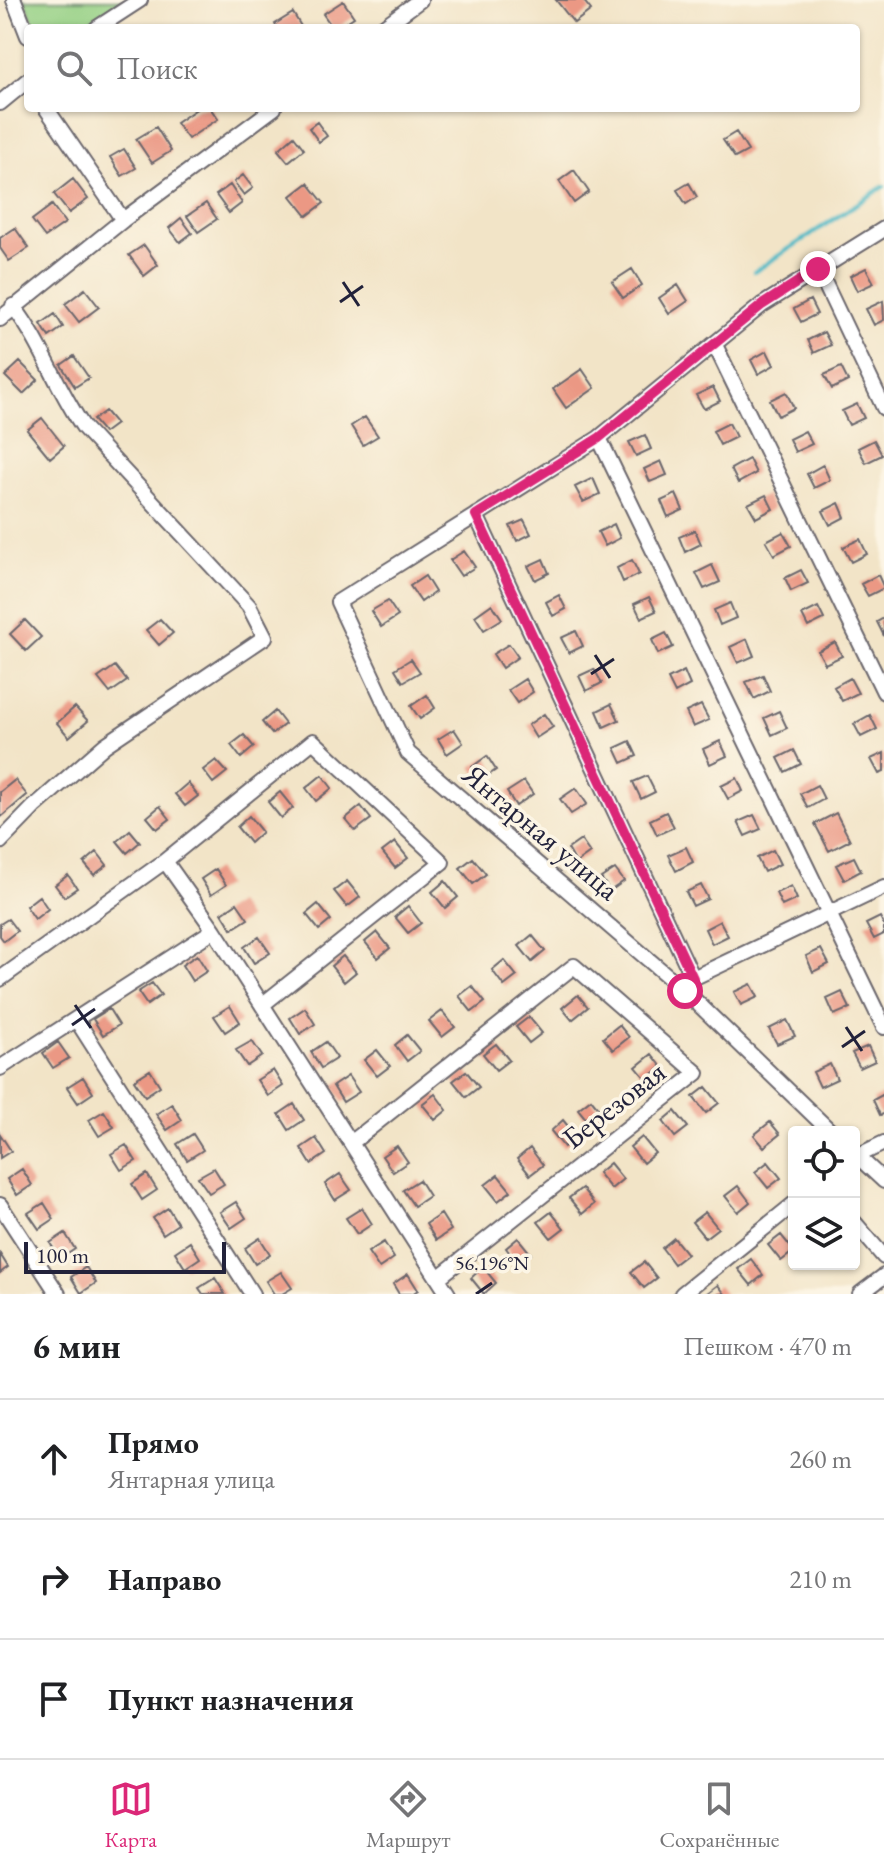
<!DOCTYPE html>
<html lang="ru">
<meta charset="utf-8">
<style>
:root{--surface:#fff;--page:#f6f6f6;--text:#202124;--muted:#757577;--line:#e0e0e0;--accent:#db2777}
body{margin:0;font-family:"EB Garamond",serif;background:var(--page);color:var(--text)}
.controls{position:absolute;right:24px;bottom:24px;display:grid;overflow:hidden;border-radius:8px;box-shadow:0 2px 6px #0004}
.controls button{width:72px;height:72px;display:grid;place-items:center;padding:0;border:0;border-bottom:2px solid var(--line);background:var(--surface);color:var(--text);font:40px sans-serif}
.scale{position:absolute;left:24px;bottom:20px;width:202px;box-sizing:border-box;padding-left:8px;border:4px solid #22223b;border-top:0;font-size:22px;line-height:28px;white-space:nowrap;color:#22223b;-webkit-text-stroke:6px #fcf5e5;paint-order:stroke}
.stop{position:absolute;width:24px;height:24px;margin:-18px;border:6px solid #db2777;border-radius:50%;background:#fff}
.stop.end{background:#db2777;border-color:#fff;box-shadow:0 2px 8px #0008}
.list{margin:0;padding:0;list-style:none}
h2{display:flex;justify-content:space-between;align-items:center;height:104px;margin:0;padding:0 32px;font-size:34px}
h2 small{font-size:26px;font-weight:400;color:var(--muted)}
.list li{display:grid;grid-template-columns:52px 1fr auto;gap:24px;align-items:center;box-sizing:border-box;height:120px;padding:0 32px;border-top:2px solid var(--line)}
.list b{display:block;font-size:30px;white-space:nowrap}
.list p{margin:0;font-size:26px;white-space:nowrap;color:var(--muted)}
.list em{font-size:26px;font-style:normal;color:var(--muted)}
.icon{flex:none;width:44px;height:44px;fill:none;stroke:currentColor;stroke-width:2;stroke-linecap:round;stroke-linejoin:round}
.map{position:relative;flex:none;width:884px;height:1294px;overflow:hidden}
.search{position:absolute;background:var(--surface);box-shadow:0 2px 6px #0004;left:24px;right:24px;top:24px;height:88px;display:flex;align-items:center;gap:20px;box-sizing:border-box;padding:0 28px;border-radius:8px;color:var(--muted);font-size:30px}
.sheet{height:464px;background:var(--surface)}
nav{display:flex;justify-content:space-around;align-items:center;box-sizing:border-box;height:112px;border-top:2px solid var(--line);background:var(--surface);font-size:22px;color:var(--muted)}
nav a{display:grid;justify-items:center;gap:4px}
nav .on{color:var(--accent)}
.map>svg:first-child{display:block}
.green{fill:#94d084;stroke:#5b7960;stroke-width:2}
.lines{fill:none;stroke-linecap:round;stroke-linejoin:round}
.stream{stroke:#4dbac7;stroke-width:4}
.building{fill:#eb9884}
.minor-casing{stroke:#6b666c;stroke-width:18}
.minor{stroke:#fff;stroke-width:14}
.route{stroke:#db2777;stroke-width:10}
.ticks{fill:none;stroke:#22223b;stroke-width:3}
.labels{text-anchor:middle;stroke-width:7;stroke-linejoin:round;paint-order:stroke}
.street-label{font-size:30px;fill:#22223b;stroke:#fcf5e5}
.ticks-label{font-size:20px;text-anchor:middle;fill:#22223b;stroke:#fcf5e5;stroke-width:7;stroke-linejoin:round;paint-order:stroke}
</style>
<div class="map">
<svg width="884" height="1294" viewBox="0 0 884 1294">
<rect width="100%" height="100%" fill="#fcf5e5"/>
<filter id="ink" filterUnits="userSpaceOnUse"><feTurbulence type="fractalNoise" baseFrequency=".0125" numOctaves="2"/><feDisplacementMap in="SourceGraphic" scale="16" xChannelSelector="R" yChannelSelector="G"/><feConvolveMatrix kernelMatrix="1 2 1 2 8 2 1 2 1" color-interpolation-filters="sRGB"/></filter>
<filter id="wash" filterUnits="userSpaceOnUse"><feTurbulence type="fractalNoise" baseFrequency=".006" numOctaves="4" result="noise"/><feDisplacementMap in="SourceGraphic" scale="32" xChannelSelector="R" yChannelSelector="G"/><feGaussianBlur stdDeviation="1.8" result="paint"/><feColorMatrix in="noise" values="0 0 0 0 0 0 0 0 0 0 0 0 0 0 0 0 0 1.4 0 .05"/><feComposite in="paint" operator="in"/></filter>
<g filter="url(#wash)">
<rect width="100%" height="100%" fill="#f2e4c7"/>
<path class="green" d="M24,0H122L79,28H36Z"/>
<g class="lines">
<path class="stream" d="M754,272L884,186"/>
</g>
<g id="blocks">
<path class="building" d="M556,0H583L591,10L574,23Z
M343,1L354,17L337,28H333L323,14Z
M293,13L302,28H277L275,24Z
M198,108H210L218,119L188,139L176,123Z
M317,122L327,136L319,142L309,128Z
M156,127L171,151L152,163L136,139Z
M736,132L748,151L735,158L723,140Z
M294,136L304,149L288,162L278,150Z
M124,149L136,168L122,176L110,157Z
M574,170L589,192L574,203L559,181Z
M243,175L253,188L244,195L234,182Z
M73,179L88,199L69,213L54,194Z
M308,183L324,203L307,216L291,196Z
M689,183L697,197L686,204L677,190Z
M230,185L242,203L229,213L216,195Z
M206,203L217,219L198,232L187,216Z
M52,205L65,223L45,237L32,220Z
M181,218L192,233L180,242L169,228Z
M15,228L29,248L9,261L0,248V238Z
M144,245L158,265L144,276L129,255Z
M866,268L874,283L857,291L850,276Z
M632,269L642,285L623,298L612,282Z
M678,285L688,301L669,314L659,298Z
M85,289L99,307L79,322L65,304Z
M810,300L817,314L801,322L794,309Z
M883,301L884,320L874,325L866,309Z
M55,314L63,327L49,337L41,324Z
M824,332L831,345L814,353L808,340Z
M767,351L774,365L758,374L751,360Z
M74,356L89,378L75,387L61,365Z
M20,362L38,380L23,394L5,376Z
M841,367L848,381L832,389L824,375Z
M582,369L595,388L566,408L553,389Z
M713,387L720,401L704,409L696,395Z
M786,392L794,408L778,416L770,400Z
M857,404L864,418L849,425L842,411Z
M105,411L116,424L104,433L93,420Z
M365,417L378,436L363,445L351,426Z
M42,418L64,446L50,458L27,430Z
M729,423L736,437L720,445L713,431Z
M805,431L812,444L795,452L789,439Z
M645,435L651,449L636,456L629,442Z
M874,440L882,455L866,463L858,448Z
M749,459L756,473L738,483L731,469Z
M661,461L667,475L650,482L644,469Z
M823,465L830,480L814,488L807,474Z
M593,478L600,494L583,502L575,487Z
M676,494L683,510L668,517L661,501Z
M766,495L773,509L756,518L748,504Z
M839,503L845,517L830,525L823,511Z
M524,520L531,534L517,541L510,526Z
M614,524L620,538L605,546L598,532Z
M695,530L701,544L685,552L679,537Z
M783,532L791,546L774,555L766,541Z
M860,539L867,554L851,562L843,547Z
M464,551L475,567L461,576L450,560Z
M543,559L549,573L535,580L528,566Z
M632,560L639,574L623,582L617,568Z
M712,565L720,582L704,589L696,573Z
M801,570L808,583L791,591L785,578Z
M878,575L884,588L868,596L861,584Z
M425,576L435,592L421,602L410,586Z
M559,595L566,609L553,616L546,602Z
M649,597L656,611L641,618L634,604Z
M388,601L398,616L381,627L371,611Z
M730,603L736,618L720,625L714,610Z
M492,604L502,619L484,630L475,616Z
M818,607L824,619L808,627L802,615Z
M884,618V636L877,622Z
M160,619L173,633L159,645L146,630Z
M25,620L41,637L26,651L10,634Z
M576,631L583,646L569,653L561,638Z
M666,633L673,647L658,654L652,640Z
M747,639L754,656L738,663L730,647Z
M835,642L842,656L825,664L818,651Z
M509,644L518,657L502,668L493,654Z
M411,659L420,672L403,682L395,669Z
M115,666L127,681L110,693L98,678Z
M594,669L602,683L586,691L579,676Z
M684,671L690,685L675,693L668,679Z
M763,675L770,691L754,699L746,682Z
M850,678L858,693L842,701L834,687Z
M525,679L533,692L517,703L508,690Z
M427,695L435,708L420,719L411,706Z
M611,704L619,720L604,727L597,711Z
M701,705L709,720L693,727L686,712Z
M75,707L88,721L69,737L57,723Z
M275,711L285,724L272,734L262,722Z
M779,711L787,728L772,735L764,718Z
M544,714L553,727L536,738L528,725Z
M870,715L877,729L861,737L854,724Z
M454,729L463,743L447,754L438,739Z
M244,735L254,747L241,758L231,745Z
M630,741L637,756L622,763L615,748Z
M720,741L727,756L710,764L703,749Z
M794,750L801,764L785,772L778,758Z
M884,753V772L879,774L871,759Z
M487,756L496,770L481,780L472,767Z
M216,760L227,772L213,783L203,770Z
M322,775L332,788L316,801L306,788Z
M647,776L655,792L641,799L633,782Z
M737,778L743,791L728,799L721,786Z
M15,780L27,795L0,818V792Z
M524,781L533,794L516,806L507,792Z
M188,783L198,796L185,806L175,794Z
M817,785L824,799L808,808L800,794Z
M576,788L587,804L571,814L560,799Z
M280,792L293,808L281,818L268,802Z
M160,806L170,819L157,829L147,817Z
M361,806L371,819L355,831L345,819Z
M666,812L674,827L657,835L650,820Z
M836,813L850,840L829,851L815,824Z
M754,815L761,829L745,836L738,822Z
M249,816L262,832L250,843L237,827Z
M130,830L140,842L127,853L117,841Z
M581,840L590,853L576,863L568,849Z
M395,842L408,858L395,868L382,852Z
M686,847L693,862L676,871L668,855Z
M773,850L780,864L764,872L757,858Z
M97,852L107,865L94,875L84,863Z
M854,857L861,871L844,880L836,865Z
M473,858L486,874L473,884L460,868Z
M216,869L226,885L211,895L201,879Z
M615,869L624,881L610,891L601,878Z
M68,875L77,888L64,897L55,885Z
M347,881L360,897L347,907L334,891Z
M445,881L458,897L445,908L432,892Z
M701,885L708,899L693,906L686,892Z
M791,886L797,899L782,906L776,893Z
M39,896L48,909L35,919L26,906Z
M237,903L248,919L232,929L222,913Z
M318,904L331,920L319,930L306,914Z
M408,906L421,923L408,933L395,917Z
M880,917L884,925V934L874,939L866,924Z
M8,919L17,931L4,941L0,936V924Z
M720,921L728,936L712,944L705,929Z
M377,932L390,948L378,958L365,942Z
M532,935L545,951L532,962L519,946Z
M259,937L270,953L254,963L244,947Z
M821,949L829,964L813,972L806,956Z
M197,955L207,971L192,981L182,965Z
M343,956L356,972L344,982L331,966Z
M504,960L517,976L504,986L492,970Z
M152,983L161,995L147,1005L138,992Z
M751,984L758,997L741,1005L734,992Z
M472,986L485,1002L472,1012L459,996Z
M842,992L850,1008L834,1015L827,999Z
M578,995L588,1007L572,1020L562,1008Z
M230,1006L240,1022L225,1032L214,1016Z
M305,1008L315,1024L300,1034L290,1018Z
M109,1009L119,1025L103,1035L93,1019Z
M442,1011L455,1027L442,1037L429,1021Z
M529,1017L542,1033L529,1043L516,1027Z
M787,1020L795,1036L777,1044L769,1029Z
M619,1025L629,1037L613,1050L603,1038Z
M407,1035L420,1051L407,1061L395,1045Z
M252,1041L262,1056L247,1066L236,1050Z
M58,1042L69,1058L53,1068L43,1053Z
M326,1042L337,1058L321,1068L311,1052Z
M496,1044L509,1060L496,1070L483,1054Z
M868,1046L875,1061L860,1068L852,1053Z
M377,1050L390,1066L377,1076L364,1060Z
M652,1054L662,1067L646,1079L636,1067Z
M830,1064L837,1079L820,1087L813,1072Z
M150,1070L160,1086L145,1096L134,1080Z
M273,1070L283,1086L268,1096L257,1080Z
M466,1071L479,1087L466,1097L453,1081Z
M348,1076L359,1092L343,1102L333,1086Z
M83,1077L93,1093L78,1103L67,1087Z
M706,1087L719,1103L706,1113L693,1097Z
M435,1094L447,1110L435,1120L422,1104Z
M884,1094V1114L880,1115L873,1100Z
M591,1099L604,1115L591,1125L578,1109Z
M172,1104L182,1120L167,1130L156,1114Z
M294,1104L304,1120L289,1130L279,1114Z
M104,1111L114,1127L99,1136L89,1120Z
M675,1111L688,1127L675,1137L663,1121Z
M563,1120L576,1136L564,1147L551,1131Z
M770,1122L780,1134L764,1147L754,1135Z
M0,1134L11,1151L0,1158Z
M193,1134L203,1150L187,1160L177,1144Z
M642,1137L655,1153L643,1163L630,1147Z
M316,1138L326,1154L311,1164L301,1148Z
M126,1145L136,1161L121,1170L111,1154Z
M397,1146L408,1162L393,1172L382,1156Z
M530,1148L543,1165L530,1175L517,1159Z
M768,1162L781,1178L768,1188L755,1172Z
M610,1163L623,1179L611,1189L598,1173Z
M214,1168L224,1184L209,1193L198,1177Z
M22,1169L32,1185L17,1195L7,1179Z
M147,1174L157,1190L142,1200L132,1184Z
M340,1174L351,1190L335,1200L325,1184Z
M498,1175L511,1191L498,1201L485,1185Z
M419,1180L429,1196L414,1206L403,1190Z
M738,1186L750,1202L738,1212L725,1196Z
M582,1188L594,1204L582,1214L569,1198Z
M236,1202L246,1218L231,1228L220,1212Z
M44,1203L54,1219L39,1229L28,1213Z
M168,1208L178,1224L163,1234L153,1218Z
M362,1208L372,1224L357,1234L346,1218Z
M551,1212L564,1228L551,1238L538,1222Z
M705,1212L718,1228L705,1238L692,1222Z
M441,1214L451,1230L436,1240L426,1224Z
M65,1233L75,1249L60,1259L50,1243Z
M781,1235L794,1251L781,1261L768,1245Z
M260,1238L270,1254L255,1264L245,1248Z
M518,1238L531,1254L518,1264L506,1248Z
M674,1238L687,1254L674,1264L662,1248Z
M190,1242L200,1258L185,1268L175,1252Z
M384,1242L394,1258L379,1268L368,1252Z
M0,1254L8,1267L0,1273Z
M751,1259L763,1275L751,1285L738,1269Z
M644,1262L657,1278L644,1288L631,1272Z
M86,1267L96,1283L81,1293L71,1277Z
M483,1267L496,1283L484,1294L471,1278Z
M281,1272L292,1288L282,1294H274L266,1281Z
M408,1274L418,1290L412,1294H399L393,1284Z
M215,1278L225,1294H203L199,1288Z
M718,1285L725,1294H706Z"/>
</g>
</g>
<g filter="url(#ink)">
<use href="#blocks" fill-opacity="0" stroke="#6b666c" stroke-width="2"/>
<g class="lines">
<g class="minor-casing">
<path id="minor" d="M14,0L28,36
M97,28L140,0
M382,28L420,0
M0,103L28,80
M46,108L123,220
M818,269L884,408
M0,319L123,220L274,108
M715,345L884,692
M599,438L884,1027
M476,515L693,978
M0,842L34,807L105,745L265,637L249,606L84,428C57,389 42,343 13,306
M165,861L214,930L448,1294
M0,979L165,861L313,741L442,862L262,1005
M689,985L693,978L884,887
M76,1019L252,1294
M0,1068L214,930
M831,1132L685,991L408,753L338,602L599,438L762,305L884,229
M351,1143L574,966L697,1073L438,1278
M854,1153L884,1181
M857,1156L884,1143
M0,1205L58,1294
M854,1222L884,1257
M682,1294L794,1204
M860,1294L884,1276"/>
</g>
<use href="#minor" class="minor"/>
</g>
</g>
<g class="lines" filter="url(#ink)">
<path class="route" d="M685,991L693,978L476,515L599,438L762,305L818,269"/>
</g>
<path class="ticks" d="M343,282L359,306M340,302L363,286M595,655L610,678M591,674L614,659M75,1005L91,1028M72,1025L95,1009M846,1027L862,1051M842,1047L865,1031M476,1294L492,1283"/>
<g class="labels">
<g class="street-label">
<text transform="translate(541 832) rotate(40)" y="10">Янтарная улица</text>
<text transform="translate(614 1105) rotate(-38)" y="10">Березовая</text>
</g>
</g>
<g class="ticks-label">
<text x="492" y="1270">56.196°N</text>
</g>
</svg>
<div class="controls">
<button><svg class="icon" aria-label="locate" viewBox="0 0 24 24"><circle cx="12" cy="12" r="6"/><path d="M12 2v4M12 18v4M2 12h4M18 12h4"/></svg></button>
<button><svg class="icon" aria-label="layers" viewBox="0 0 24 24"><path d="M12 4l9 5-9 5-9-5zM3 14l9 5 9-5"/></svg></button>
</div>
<div class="scale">100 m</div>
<div class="stop" style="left:685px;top:991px"></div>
<div class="stop end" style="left:818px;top:269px"></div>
<div class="search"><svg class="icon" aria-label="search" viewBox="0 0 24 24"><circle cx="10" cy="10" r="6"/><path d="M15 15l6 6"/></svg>Поиск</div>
</div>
<section class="sheet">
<h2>6 мин<small>Пешком · 470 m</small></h2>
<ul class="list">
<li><svg class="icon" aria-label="ahead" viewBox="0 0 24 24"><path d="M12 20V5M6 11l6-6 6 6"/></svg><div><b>Прямо</b><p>Янтарная улица</p></div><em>260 m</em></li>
<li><svg class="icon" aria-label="right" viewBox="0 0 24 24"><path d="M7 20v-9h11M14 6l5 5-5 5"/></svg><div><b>Направо</b></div><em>210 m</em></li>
<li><svg class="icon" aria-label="arrive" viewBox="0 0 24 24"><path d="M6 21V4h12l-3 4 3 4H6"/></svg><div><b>Пункт назначения</b></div></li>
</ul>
</section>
<nav>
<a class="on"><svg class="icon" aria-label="map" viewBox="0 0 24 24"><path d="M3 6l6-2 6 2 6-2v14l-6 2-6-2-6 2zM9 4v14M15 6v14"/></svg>Карта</a>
<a><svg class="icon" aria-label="directions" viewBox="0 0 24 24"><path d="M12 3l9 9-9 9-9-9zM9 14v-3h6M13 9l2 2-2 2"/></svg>Маршрут</a>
<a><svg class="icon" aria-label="saved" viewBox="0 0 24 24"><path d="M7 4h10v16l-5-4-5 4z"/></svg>Сохранённые</a>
</nav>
